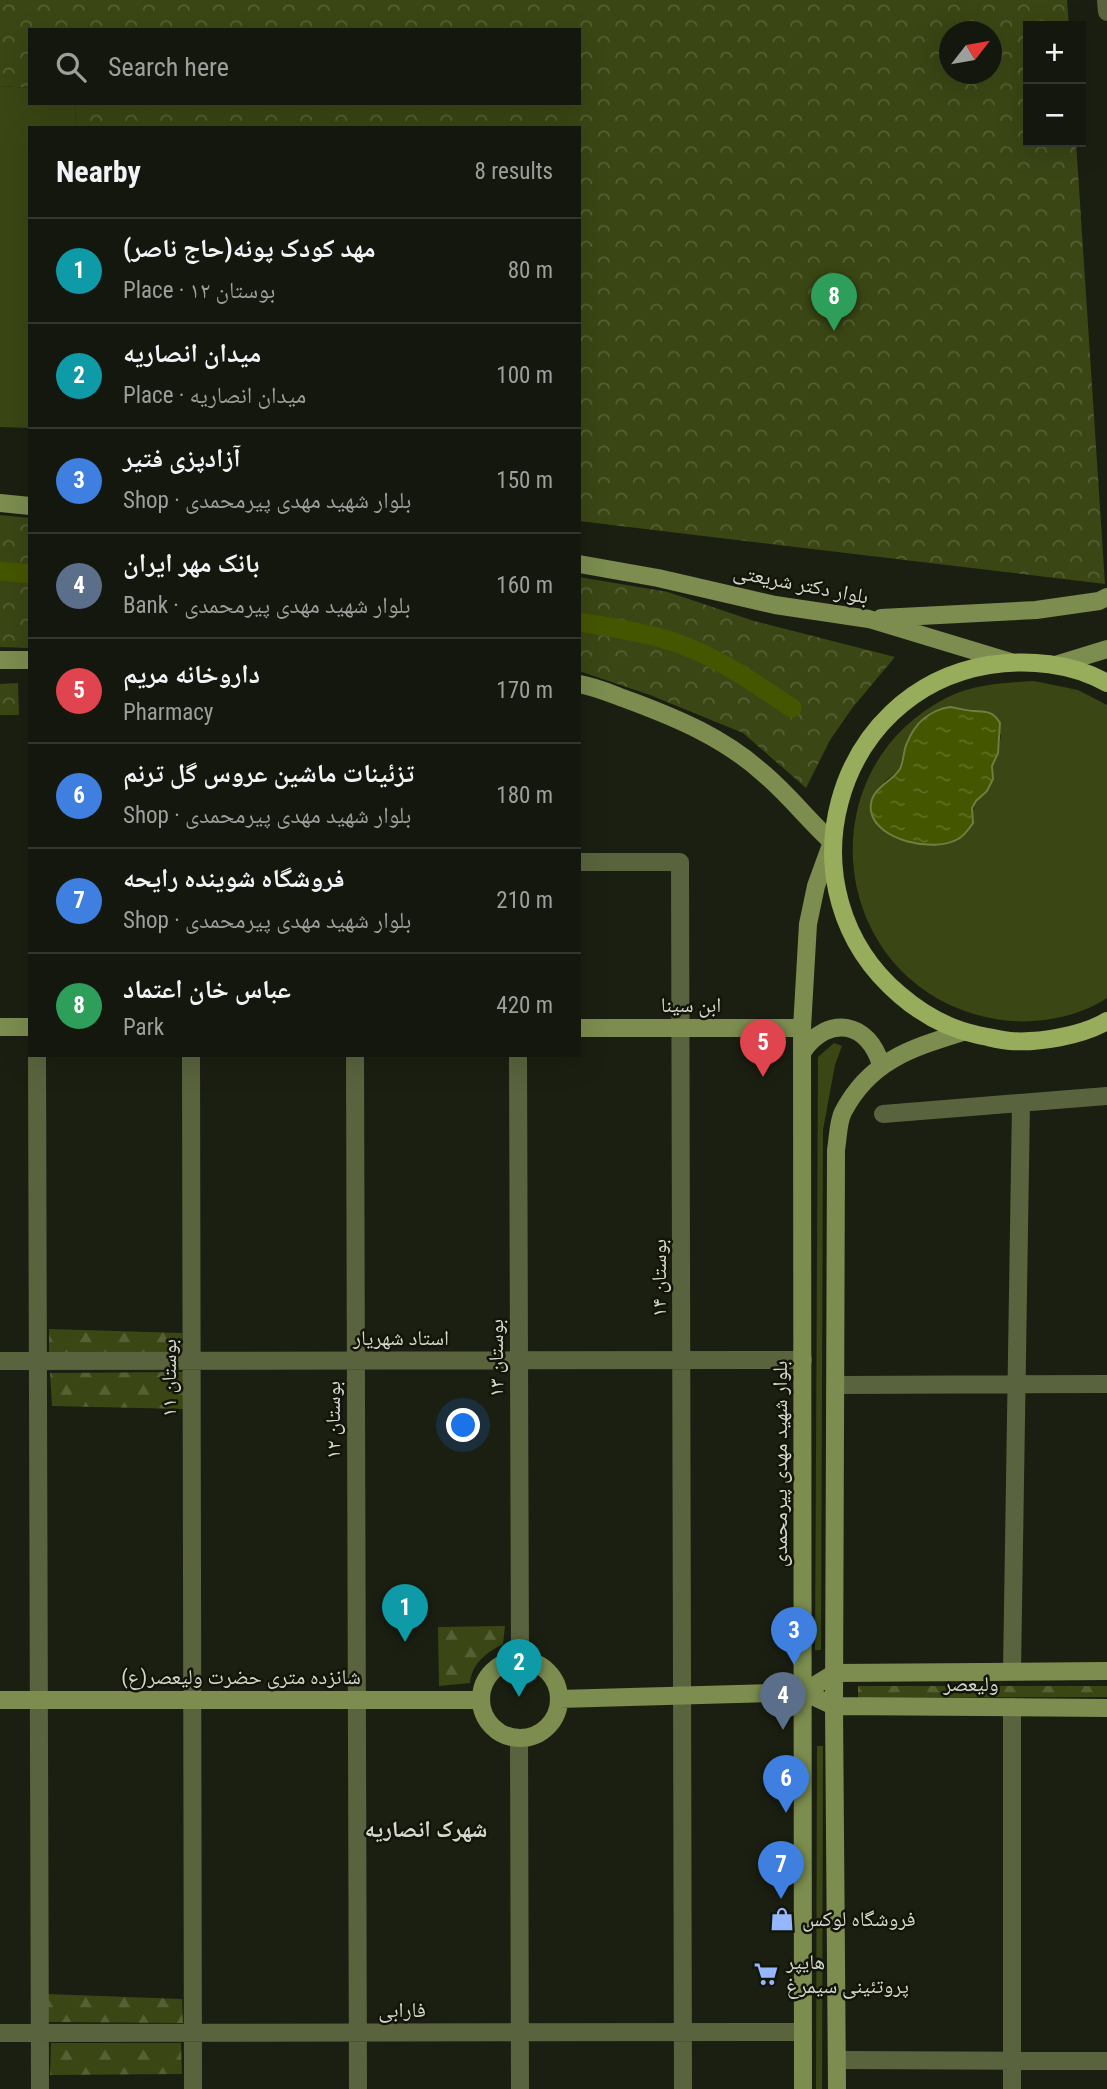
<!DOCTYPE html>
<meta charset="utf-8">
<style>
:root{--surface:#14170d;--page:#1d2016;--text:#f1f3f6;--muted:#9d9f9d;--line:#33362e;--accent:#1a73e8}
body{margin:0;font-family:"Roboto Condensed","Noto Naskh Arabic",sans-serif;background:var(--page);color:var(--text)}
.controls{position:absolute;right:21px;top:21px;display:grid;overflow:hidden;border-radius:0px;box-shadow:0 7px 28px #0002}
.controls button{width:63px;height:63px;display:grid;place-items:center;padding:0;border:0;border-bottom:2px solid var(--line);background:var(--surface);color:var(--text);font:35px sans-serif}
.compass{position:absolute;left:939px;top:21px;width:63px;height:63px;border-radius:50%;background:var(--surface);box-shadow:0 7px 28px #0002;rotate:59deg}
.you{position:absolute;left:464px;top:1426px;width:24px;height:24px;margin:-18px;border:5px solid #fff;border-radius:50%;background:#1a73e8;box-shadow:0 0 0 10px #1a73e833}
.badge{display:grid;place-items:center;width:46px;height:46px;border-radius:50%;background:var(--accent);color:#fff;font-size:23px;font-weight:700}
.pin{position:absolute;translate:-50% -58px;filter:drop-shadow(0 2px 4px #0008)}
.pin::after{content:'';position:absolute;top:37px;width:24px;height:21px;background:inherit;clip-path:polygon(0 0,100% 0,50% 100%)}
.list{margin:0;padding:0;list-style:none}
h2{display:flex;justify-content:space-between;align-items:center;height:91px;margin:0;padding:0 28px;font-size:30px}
h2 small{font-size:23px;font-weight:400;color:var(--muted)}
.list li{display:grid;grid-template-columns:46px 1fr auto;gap:21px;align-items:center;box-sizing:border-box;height:105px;padding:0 28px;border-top:2px solid var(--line)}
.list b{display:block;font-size:26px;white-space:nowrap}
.list p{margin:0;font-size:23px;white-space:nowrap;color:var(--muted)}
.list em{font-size:23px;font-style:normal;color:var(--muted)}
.icon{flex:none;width:38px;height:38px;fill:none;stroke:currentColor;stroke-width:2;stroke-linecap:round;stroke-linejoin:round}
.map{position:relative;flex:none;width:1107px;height:2089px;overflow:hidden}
.search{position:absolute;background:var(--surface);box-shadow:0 7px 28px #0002;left:28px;top:28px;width:553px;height:77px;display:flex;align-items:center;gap:18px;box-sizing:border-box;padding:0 24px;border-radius:0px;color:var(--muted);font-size:26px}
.panel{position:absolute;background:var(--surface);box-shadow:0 7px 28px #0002;left:28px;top:126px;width:553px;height:931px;border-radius:0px}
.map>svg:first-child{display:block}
.grass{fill:#3a4614;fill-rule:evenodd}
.forest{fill:url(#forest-firs)}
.park{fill:url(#park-crowns);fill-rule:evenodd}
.water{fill:url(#water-ripples);stroke:#707d3e;stroke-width:2}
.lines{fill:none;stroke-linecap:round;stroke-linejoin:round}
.canal{stroke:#455600;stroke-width:19}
.street{stroke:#59643e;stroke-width:18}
.secondary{stroke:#7c8d4f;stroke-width:18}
.primary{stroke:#97ad5c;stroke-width:18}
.labels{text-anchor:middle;stroke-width:5;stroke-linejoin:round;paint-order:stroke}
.street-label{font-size:21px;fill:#d5d8cf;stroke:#121508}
.poi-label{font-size:21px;fill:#d5d8cf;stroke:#121508;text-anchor:start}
.neighbourhood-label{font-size:23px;font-weight:bold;fill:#d5d8cf;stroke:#121508}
</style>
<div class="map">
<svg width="1107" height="2089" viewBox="0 0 1107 2089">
<defs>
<pattern id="forest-firs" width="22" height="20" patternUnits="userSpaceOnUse" patternTransform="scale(1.75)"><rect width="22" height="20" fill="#3a4614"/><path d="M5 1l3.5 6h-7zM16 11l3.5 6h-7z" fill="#566035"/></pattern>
<pattern id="park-crowns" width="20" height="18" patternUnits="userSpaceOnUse" patternTransform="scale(1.75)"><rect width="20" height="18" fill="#3a4614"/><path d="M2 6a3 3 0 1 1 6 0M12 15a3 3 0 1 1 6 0" fill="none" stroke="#566035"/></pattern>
<pattern id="water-ripples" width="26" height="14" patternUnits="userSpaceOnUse" patternTransform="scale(1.75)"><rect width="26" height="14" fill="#455600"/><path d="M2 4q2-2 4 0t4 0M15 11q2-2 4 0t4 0" fill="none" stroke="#5f6e24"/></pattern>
</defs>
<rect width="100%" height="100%" fill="#1b1f11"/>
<path class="grass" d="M0,86L30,88V103H75L76,128H30V428L0,427Z
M1034,681L1078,690L1107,705V998C1073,1020 1028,1026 990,1018C831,985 802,773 946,698C974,684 1004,683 1034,681ZM950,707L972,712L980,711L1001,735L998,753L992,766C997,789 974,794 972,816L884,782L899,770L904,750L926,715L938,709Z
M834,1043L842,1046L835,1065L823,1130L821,1650H815L818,1057Z
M817,1746H823L822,2089H816Z"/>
<path class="forest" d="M49,1329L182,1333L183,1357L49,1356Z
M184,1372V1409L52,1406L50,1373Z
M505,1626L503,1644C486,1653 472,1663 470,1683L439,1686L438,1627Z
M858,1686H1107V1697L858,1698Z
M46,1994L182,1999L183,2023L48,2022Z
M51,2043H181L182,2074L50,2075Z"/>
<path class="park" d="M0,0H1067L1069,26H1028V142H1076L1105,584L579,521V128H76L75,103H579V30H30V88L0,86ZM950,32H992V74H950Z
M0,515L30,518V648L0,647Z
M579,577L668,592L754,621L895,657L853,707L830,740L806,788L743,733L650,695L579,671Z
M18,683L19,715H0V684Z"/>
<path class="water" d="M950,707C958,708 967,711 974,711C987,712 993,711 1000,723L998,753L992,766L993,779L987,791L976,801L972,808L973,823C969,829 964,836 958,839C935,853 876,841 871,811C868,789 890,784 900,769C904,760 903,751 907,743C915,723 930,710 950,707Z"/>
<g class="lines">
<path class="canal" d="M0,571L30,574
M579,622C614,628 651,633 685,646C724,661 757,685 792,708"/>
<path class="street" d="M1106,0L1107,12
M579,862H680L683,2089
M37,1055L40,2089
M191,1055L193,2089
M355,1055L358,2089
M518,1055L520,1660
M883,1114L1107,1096
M0,1361L803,1360
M837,1385L1107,1384
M1012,1671L1021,1103
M519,1738L520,2089
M0,2033L803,2032
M837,2060L1107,2061
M1012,2089V1707"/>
<path class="secondary" d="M0,503L30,506
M579,564L658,578L775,605L869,619L1011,662
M881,618L1036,610L1099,601L1107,597
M0,660H30
M1055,665L1107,649
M579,684C597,687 614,695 631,701C679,719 724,738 763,773C788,794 808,820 832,842L816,886L808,924L802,1028L803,2089
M0,1027H30
M579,1028H802
M803,1051C829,1014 869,1022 881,1065
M481 1699a39 39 0 1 1 78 0a39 39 0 1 1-78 0Z
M804,1692L835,1673L1107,1671
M559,1699L804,1692L834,1706L1107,1708
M0,1700H481
M837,2089L834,1706L836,1150C838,1138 838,1122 843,1112C870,1060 912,1048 963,1032"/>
<path class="primary" d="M1107,683C1072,663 1028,659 989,665C832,691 778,892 900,995C922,1014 949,1029 978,1035C989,1037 999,1040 1010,1041C1038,1043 1082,1036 1107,1021"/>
</g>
<defs>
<g id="shop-bare" transform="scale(1.89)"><path d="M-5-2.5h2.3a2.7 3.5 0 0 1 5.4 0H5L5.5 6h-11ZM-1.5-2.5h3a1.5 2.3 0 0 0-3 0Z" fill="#94b7fd" stroke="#121508" stroke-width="2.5" paint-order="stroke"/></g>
<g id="supermarket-bare" transform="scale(1.89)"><path d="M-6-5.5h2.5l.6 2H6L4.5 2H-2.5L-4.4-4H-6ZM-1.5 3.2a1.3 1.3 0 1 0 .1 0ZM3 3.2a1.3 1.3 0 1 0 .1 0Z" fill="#94b7fd" stroke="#121508" stroke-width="2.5" paint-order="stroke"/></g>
</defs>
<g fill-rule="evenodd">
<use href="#shop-bare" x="782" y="1919"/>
<use href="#supermarket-bare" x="766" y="1974"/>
</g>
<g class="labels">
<g class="street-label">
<text transform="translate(801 584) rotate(11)" y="7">بلوار دکتر شریعتی</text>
<text x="691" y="1012">ابن سینا</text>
<text transform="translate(659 1278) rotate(-90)" y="7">بوستان ۱۴</text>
<text x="401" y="1345">استاد شهریار</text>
<text transform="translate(496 1358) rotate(-90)" y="7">بوستان ۱۳</text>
<text transform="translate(169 1378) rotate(-90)" y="7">بوستان ۱۱</text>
<text transform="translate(333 1420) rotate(-90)" y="7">بوستان ۱۲</text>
<text transform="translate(780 1464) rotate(-90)" y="7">بلوار شهید مهدی پیرمحمدی</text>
<text x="241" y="1684">شانزده متری حضرت ولیعصر(ع)</text>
<text x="971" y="1691">ولیعصر</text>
<text x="402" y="2017">فارابی</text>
</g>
<g class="poi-label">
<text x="802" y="1926">فروشگاه لوکس</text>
<text x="786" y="1969">هایپر<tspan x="786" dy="24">پروتئینی سیمرغ</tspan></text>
</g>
<g class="neighbourhood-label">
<text x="426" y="1837">شهرک انصاریه</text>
</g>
</g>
</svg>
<div class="controls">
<button>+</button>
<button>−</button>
</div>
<svg class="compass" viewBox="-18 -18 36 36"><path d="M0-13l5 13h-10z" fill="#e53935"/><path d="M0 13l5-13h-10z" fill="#9d9f9d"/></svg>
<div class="you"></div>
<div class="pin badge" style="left:405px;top:1642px;background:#0f9aa8">1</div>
<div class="pin badge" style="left:519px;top:1697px;background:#0f9aa8">2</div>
<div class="pin badge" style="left:794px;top:1665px;background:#3f7fe0">3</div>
<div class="pin badge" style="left:783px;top:1730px;background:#5c6f8a">4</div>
<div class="pin badge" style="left:763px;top:1077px;background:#e0444e">5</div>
<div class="pin badge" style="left:786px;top:1813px;background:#3f7fe0">6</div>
<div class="pin badge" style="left:781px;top:1899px;background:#3f7fe0">7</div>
<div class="pin badge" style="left:834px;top:331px;background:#2e9e5b">8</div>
<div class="search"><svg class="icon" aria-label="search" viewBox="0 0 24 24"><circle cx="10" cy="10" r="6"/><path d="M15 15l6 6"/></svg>Search here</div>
<section class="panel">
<h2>Nearby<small>8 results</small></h2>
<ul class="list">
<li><span class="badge" style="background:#0f9aa8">1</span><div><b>مهد کودک پونه(حاج ناصر)</b><p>Place · بوستان ۱۲</p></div><em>80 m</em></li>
<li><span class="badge" style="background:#0f9aa8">2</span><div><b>میدان انصاریه</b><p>Place · میدان انصاریه</p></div><em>100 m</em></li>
<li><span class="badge" style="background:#3f7fe0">3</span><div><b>آزادپزی فتیر</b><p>Shop · بلوار شهید مهدی پیرمحمدی</p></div><em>150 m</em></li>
<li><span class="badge" style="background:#5c6f8a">4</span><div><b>بانک مهر ایران</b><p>Bank · بلوار شهید مهدی پیرمحمدی</p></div><em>160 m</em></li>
<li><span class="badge" style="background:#e0444e">5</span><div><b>داروخانه مریم</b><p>Pharmacy</p></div><em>170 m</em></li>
<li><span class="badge" style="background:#3f7fe0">6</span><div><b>تزئینات ماشین عروس گل ترنم</b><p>Shop · بلوار شهید مهدی پیرمحمدی</p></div><em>180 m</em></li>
<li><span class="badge" style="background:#3f7fe0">7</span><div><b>فروشگاه شوینده رایحه</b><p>Shop · بلوار شهید مهدی پیرمحمدی</p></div><em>210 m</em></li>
<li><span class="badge" style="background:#2e9e5b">8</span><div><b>عباس خان اعتماد</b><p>Park</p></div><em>420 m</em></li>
</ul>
</section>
</div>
